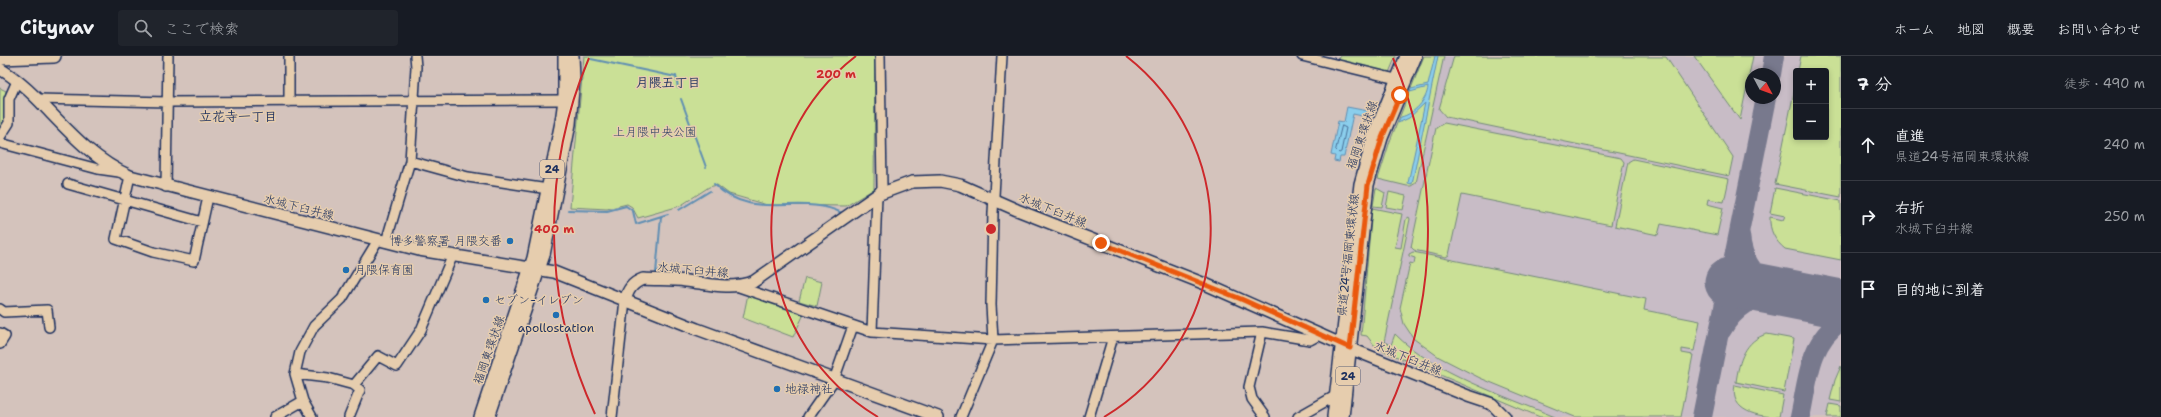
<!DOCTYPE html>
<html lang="ja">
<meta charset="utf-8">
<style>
:root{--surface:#171b24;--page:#20242c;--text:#f1f3f6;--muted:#9ea1a6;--line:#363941}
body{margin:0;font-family:"Shantell Sans","Klee One",sans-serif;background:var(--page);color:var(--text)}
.controls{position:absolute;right:12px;top:12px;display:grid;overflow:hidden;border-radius:4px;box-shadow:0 2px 6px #0003}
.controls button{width:36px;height:36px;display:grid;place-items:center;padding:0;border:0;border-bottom:1px solid var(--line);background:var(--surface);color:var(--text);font:20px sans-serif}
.compass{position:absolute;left:1745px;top:12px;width:36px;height:36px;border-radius:50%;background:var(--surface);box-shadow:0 2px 6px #0003;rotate:131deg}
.stop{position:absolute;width:12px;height:12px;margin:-9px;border:3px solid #ea580c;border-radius:50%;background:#fff}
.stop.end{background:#ea580c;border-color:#fff;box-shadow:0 1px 4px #0008}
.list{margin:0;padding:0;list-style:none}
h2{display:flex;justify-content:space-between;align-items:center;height:52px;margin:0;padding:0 16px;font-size:17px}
h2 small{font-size:13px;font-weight:400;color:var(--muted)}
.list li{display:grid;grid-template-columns:26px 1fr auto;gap:12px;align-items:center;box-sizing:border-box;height:72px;padding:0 16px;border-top:1px solid var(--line)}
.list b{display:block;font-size:15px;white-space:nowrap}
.list p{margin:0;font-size:13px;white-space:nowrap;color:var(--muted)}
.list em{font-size:13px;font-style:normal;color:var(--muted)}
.icon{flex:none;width:22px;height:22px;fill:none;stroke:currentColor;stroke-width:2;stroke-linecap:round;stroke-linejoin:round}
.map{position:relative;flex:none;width:1841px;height:361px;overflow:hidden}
header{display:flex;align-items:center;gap:24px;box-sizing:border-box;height:56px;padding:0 20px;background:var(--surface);border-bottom:1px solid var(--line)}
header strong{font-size:19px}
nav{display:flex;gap:22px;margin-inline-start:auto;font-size:14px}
.search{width:280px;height:36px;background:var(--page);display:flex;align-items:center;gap:10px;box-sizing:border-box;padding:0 14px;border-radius:4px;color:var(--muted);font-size:15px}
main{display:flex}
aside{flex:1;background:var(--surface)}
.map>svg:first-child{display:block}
.built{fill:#c8bcc6;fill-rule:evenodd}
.green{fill:#cae096;stroke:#72887a}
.water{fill:#8bceec;stroke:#5e8eb3}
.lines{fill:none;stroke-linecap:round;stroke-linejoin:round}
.shore{stroke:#486f97;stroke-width:1}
.stream{stroke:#5e8eb3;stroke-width:2}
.taxiway{stroke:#78798d;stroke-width:20}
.runway{stroke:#78798d;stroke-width:49}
.minor-casing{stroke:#1b2f5e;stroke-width:12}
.major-casing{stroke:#1b2f5e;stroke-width:14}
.highway-casing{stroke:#1b2f5e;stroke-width:16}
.minor{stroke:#e6cdae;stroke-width:9}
.major{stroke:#e6cdae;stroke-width:11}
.highway{stroke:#e6cdae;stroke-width:13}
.route{stroke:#ea580c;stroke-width:5}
.ring{fill:none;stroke:#cd282b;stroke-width:2}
.poi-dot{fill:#1f6fb2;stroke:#e6cdae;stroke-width:1.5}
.labels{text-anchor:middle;stroke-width:3;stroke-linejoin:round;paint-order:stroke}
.shield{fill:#e6cdae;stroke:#585e76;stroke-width:1}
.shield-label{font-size:11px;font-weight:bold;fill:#1b2f5e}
.park-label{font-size:12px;fill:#2c4164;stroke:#e6cdae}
.street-label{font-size:12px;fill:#1b2f5e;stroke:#e6cdae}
.poi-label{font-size:12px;fill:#1b2f5e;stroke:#e6cdae;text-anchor:start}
.neighbourhood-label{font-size:13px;font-weight:bold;fill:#1b2f5e;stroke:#e6cdae}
.centre{fill:#cd282b;stroke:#e6cdae;stroke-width:2}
.ring-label{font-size:12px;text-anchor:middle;font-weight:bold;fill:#cd282b;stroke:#e6cdae;stroke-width:3;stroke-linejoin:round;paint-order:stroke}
</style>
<header>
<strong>Citynav</strong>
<div class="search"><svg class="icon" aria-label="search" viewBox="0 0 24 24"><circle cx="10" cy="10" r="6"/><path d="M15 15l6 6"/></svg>ここで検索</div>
<nav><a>ホーム</a><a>地図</a><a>概要</a><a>お問い合わせ</a></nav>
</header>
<main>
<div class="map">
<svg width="1841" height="361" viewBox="0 0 1841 361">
<rect width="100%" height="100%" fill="#d4c3bc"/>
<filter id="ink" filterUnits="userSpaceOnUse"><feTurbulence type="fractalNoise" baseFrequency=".025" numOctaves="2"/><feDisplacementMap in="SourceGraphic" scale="8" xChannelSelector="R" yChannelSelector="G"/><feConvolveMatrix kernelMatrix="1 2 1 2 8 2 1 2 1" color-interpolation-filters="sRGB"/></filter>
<g filter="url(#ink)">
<path class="built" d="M1425,0H1841V361H1540L1415,309L1377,291L1369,283L1363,251L1373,159L1383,101ZM1796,15H1826V81H1796ZM1751,18H1775V42H1751Z"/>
<path class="green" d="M584,0H875L874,133L846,150L767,149L729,138L717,129L709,131L680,150L638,162L632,151L627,148L607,153L570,151Z
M1340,0H1396L1388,19L1338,8L1337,4Z
M1424,0H1444L1416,127L1411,130H1407L1378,123L1390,85Z
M1454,0L1666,1L1733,101L1729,120L1446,61L1439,53Z
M1694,0H1753L1740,64Z
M1801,0H1841V141L1775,128L1796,26V81H1826V15H1798Z
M0,32L6,35C2,50 9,59 0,74Z
M1444,67L1621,102L1624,106L1611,169L1462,139L1449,199L1446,201L1414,194L1411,191L1436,72Z
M1633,103L1729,123L1724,146L1708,143L1707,148L1723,152L1717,179L1661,168L1658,179L1615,170L1628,106Z
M1376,132L1385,137L1382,151L1373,150Z
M1775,132L1841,145V204L1785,193C1775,185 1769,174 1770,161L1783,164L1785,160L1770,157Z
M1389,136L1406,140L1403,154L1386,151Z
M1372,152L1402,158L1395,191L1401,192L1406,163L1409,161L1410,163L1384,286L1391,289L1395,278C1432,316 1505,340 1555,361H1540L1388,297L1374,289L1367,280L1361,279Z
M1413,196L1646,243L1644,254L1700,265L1694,295L1682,293V297L1693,299L1681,361H1575L1480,322L1439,301L1414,283L1404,268L1400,252L1410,207L1414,208L1415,202L1409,200V198Z
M805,222L822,226L817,250L799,245Z
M748,238L805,256L793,281L743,262Z
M1767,278L1794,283L1784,336L1736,326C1739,305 1745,284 1767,278Z
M1841,310V346L1830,344L1835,324Z
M1735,329L1783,339L1779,361C1759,361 1729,356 1735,329Z
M1830,348L1841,350V361H1827Z"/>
<path class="water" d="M1435,0H1438L1412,128L1408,127L1425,47L1409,62L1398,67L1401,61C1414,58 1427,44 1428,31L1410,36L1411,33L1428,29Z
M1347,51L1368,55L1367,61L1353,58L1344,101H1340L1339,106L1334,105L1335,100L1331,99L1338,65L1344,66Z"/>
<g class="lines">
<path class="shore" d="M1342,70L1346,72L1341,96L1339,97L1336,94Z"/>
<path class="stream" d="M591,3L676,21
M676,20L678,32
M681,43L706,111
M877,69V90
M714,128C753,167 801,136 842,157
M877,130V122
M568,154L607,155L626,150L633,155L636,168L668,158
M679,154L710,135
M656,217L661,161"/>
<path class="taxiway" d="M1771,18L1774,0
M1740,179C1742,206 1758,226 1783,237
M1721,275C1734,251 1756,238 1783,237
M1702,361L1766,42
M1800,361C1808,326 1808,287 1841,265"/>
<path class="runway" d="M1729,226L1841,248"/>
<g class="minor-casing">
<path id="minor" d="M1302,0L1396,23
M37,43L168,46L564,44
M289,46V0
M0,81L9,67V43L17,25
M0,87L98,113L119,116
M410,105L468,121L548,133
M130,120L116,183L153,196L194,205L208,141
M68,128L202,166
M166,131L168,0
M386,186L410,105L416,11L415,0
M739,231L872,276L993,284L1262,276L1310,284L1321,278
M0,253L4,256L47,254L49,271
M872,276L877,139L882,132L880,0
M1262,276L1249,331L1252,343L1265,361
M0,277L5,280L0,288
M295,318L328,322L354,329
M275,361L303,345
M312,361L303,345L295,318L300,296L314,270L342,243L378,184
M349,361L360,334L354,329L378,300L397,310L421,274L452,201
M612,361L625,244
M808,361L834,324L853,270
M961,361L993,284L991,249L993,157L1002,0
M1089,361L1113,281
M1298,361L1335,340"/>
</g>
<g class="major-casing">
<path id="major" d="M0,13C18,23 33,38 47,53C72,79 96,105 130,120L419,194L554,216L697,273L938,361
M625,244C628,234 632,227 643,223C657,224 672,223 686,225C710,228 729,234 753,226L877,139L912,126L940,125L960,129L1017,154L1205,228L1359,296L1468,340L1492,348L1505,361
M480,361L533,202L561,66L564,44V0
M489,361L544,199L570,68L574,22L573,0
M1333,361L1360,128L1374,78L1406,0
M1343,361L1368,129L1382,82L1416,0"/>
</g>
<g class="highway-casing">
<path id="highway" d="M0,2L54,0"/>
</g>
<use href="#minor" class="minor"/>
<use href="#major" class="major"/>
<use href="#highway" class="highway"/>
</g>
</g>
<g class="lines" filter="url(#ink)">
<path class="route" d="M1101,187L1241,243L1350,292L1368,129L1382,82L1400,39"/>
</g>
<g class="ring">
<path d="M878 361A219 219 0 0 1 856 0M1126 0A219 219 0 0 1 1104 361"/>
<path d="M595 358A437 437 0 0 1 589 2M1393 2A437 437 0 0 1 1387 358"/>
</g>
<g class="poi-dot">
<circle cx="510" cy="185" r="4"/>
<circle cx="346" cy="214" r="4"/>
<circle cx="486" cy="244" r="4"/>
<circle cx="556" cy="259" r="4"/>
<circle cx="777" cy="333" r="4"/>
</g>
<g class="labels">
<g class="shield">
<rect x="540" y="104" width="24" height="18" rx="3"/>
<rect x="1336" y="311" width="24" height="18" rx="3"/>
</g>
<g class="shield-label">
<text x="552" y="117">24</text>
<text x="1348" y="324">24</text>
</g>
<g class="park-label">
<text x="655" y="80">上月隈中央公園</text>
</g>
<g class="street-label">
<text transform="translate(1362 79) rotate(-71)" y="4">福岡東環状線</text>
<text transform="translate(299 151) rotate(14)" y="4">水城下臼井線</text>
<text transform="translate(1053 154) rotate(22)" y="4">水城下臼井線</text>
<text transform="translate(1348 199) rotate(-84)" y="4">県道24号福岡東環状線</text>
<text transform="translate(693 214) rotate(5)" y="4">水城下臼井線</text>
<text transform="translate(489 294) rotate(-71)" y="4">福岡東環状線</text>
<text transform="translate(1408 302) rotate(22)" y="4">水城下臼井線</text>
</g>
<g class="poi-label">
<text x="502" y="189" text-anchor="end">博多警察署 月隈交番</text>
<text x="354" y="218">月隈保育園</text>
<text x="494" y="248">セブン-イレブン</text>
<text x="556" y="276" text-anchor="middle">apollostation</text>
<text x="785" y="337">地禄神社</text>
</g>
<g class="neighbourhood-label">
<text x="668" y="31">月隈五丁目</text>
<text x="238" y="65">立花寺一丁目</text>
</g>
</g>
<circle cx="991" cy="173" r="6" class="centre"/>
<g class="ring-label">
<text x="836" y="22">200 m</text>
<text x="554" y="177">400 m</text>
</g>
</svg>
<div class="controls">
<button>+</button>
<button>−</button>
</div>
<svg class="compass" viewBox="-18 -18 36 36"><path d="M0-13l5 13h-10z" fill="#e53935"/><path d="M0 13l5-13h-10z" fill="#9ea1a6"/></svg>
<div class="stop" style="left:1400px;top:39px"></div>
<div class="stop end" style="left:1101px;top:187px"></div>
</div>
<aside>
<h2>7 分<small>徒歩 · 490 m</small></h2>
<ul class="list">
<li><svg class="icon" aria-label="ahead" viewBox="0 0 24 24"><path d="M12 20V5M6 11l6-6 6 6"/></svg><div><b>直進</b><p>県道24号福岡東環状線</p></div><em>240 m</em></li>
<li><svg class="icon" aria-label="right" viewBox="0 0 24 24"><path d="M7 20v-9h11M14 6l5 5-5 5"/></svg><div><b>右折</b><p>水城下臼井線</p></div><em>250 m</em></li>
<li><svg class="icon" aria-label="arrive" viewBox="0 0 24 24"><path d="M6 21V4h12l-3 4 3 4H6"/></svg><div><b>目的地に到着</b></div></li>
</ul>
</aside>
</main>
